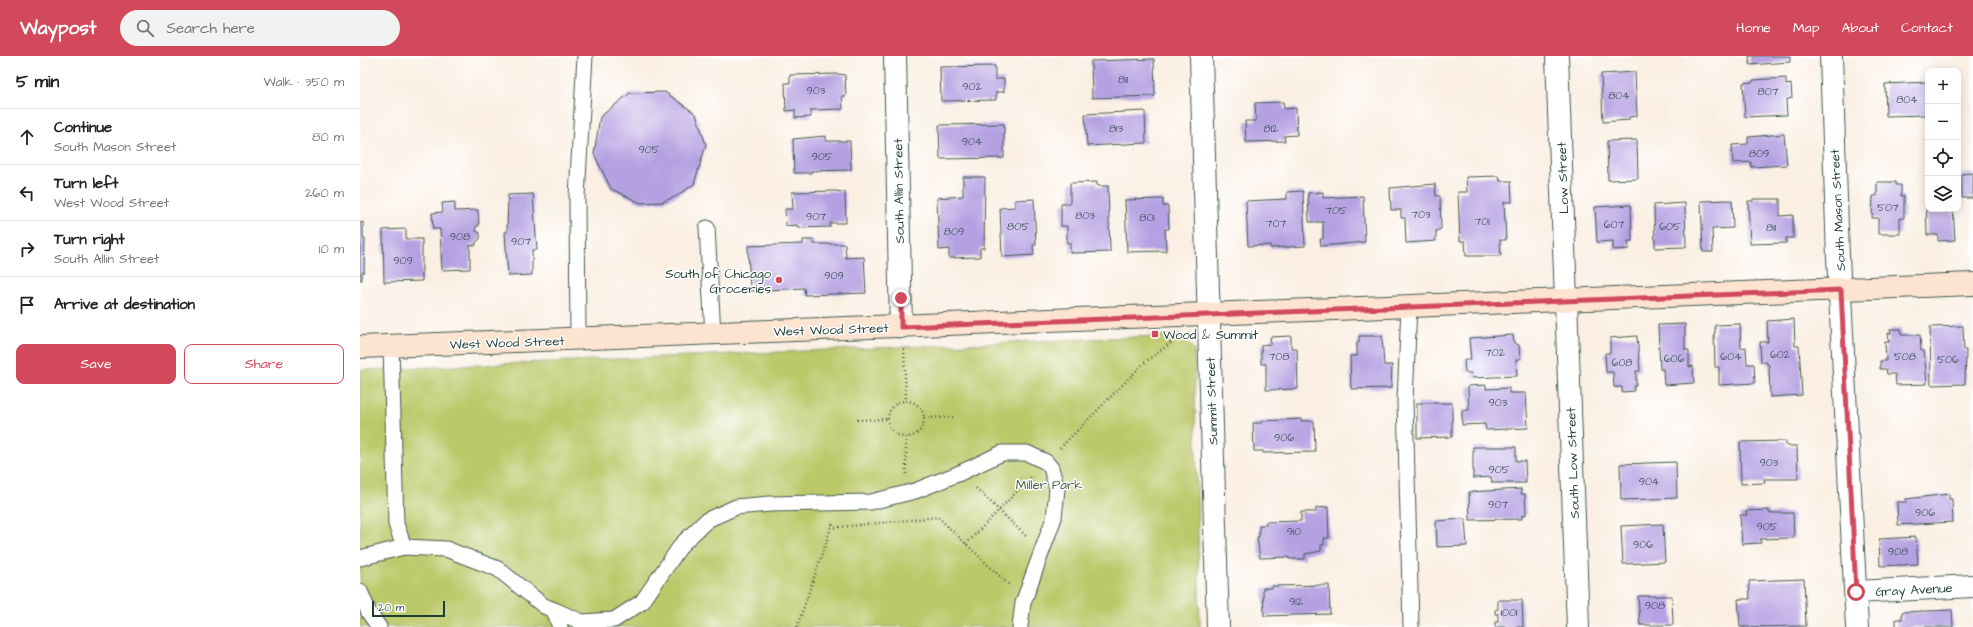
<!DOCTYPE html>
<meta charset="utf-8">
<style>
:root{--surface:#fff;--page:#f2f2f2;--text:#202124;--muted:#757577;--line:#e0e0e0;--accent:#d1495b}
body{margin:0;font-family:"Architects Daughter",sans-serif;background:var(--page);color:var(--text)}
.controls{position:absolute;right:12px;top:12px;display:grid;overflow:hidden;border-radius:8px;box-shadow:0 2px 10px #0003}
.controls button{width:36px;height:36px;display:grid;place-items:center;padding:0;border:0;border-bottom:1px solid var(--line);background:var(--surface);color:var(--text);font:20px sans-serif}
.scale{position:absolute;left:12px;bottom:10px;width:73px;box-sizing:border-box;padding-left:4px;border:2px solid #1f3d34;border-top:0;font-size:11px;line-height:14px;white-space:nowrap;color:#1f3d34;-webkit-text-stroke:3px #fff;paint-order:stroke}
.stop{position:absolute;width:12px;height:12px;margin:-9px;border:3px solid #d1495b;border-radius:50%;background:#fff}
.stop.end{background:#d1495b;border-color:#fff;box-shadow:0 1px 4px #0008}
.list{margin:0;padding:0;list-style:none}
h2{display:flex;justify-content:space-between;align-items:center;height:52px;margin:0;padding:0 16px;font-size:17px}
h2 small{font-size:13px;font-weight:400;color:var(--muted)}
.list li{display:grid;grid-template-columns:26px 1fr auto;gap:12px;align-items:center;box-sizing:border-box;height:56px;padding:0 16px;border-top:1px solid var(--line)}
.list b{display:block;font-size:15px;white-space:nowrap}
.list p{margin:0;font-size:13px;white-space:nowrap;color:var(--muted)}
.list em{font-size:13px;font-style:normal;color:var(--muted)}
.actions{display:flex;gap:8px;padding:12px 16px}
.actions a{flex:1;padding:9px 0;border:1px solid var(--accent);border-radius:8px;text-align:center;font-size:14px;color:var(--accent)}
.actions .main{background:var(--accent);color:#fff}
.icon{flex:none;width:22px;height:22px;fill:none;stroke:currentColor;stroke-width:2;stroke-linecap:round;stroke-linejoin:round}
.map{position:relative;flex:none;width:1613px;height:571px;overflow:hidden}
header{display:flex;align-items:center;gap:24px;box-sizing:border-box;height:56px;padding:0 20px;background:var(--accent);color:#fff}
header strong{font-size:19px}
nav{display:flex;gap:22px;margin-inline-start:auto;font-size:14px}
.search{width:280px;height:36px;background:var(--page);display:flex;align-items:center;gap:10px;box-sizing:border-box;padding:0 14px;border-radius:22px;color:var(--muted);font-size:15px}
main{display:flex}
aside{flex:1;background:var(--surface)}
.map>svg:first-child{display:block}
.green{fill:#bcc96b;stroke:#6e8350}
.building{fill:#b5a1e2}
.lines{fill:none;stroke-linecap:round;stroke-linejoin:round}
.lane-casing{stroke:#40584e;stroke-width:17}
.street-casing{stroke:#40584e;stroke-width:24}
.secondary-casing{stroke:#40584e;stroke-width:24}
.path{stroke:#40584e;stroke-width:2.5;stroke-dasharray:1 3;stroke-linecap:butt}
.lane{stroke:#fff;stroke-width:15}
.street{stroke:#fff;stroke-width:22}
.secondary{stroke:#fde4d1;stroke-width:22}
.route{stroke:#d1495b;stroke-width:5}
.poi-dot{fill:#d1495b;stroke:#fff;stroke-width:1.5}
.labels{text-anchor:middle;stroke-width:3;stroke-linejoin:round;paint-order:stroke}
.number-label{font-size:11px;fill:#445660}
.street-label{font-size:13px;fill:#1f3d34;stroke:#fff}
.poi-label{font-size:13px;fill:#1f3d34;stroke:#fff;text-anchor:end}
.park-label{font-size:13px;fill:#466042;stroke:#fff}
</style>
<header>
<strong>Waypost</strong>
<div class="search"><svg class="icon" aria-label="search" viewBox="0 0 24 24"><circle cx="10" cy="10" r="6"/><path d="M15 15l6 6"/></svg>Search here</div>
<nav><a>Home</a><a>Map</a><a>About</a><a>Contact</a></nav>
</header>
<main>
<aside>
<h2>5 min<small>Walk · 350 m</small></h2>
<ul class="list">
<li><svg class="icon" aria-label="ahead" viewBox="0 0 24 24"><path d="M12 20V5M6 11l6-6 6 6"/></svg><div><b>Continue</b><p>South Mason Street</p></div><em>80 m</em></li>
<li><svg class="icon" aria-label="left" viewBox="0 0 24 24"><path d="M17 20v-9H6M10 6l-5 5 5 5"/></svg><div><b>Turn left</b><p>West Wood Street</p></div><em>260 m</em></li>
<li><svg class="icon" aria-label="right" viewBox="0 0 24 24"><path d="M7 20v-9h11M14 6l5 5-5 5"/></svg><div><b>Turn right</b><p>South Allin Street</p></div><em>10 m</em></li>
<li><svg class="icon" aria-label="arrive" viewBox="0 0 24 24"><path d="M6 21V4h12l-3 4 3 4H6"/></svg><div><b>Arrive at destination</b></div></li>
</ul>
<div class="actions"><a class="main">Save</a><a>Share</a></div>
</aside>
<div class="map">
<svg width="1613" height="571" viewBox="0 0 1613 571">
<rect width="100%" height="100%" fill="#fff"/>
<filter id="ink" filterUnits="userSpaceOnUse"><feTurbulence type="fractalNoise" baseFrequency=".025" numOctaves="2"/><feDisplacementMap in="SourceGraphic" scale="8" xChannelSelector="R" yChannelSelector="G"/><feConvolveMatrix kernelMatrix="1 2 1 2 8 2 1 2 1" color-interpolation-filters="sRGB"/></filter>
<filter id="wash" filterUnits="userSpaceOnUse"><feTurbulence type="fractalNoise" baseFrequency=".012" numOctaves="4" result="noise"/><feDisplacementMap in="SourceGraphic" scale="16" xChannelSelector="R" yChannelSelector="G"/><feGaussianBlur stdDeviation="0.9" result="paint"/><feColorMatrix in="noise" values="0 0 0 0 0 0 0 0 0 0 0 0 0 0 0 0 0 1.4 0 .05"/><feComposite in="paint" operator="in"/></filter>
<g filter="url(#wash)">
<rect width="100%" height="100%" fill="#faefe2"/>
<path class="green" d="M820,279L834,294L840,571H0V314Z"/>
<g id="blocks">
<path class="building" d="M1389,0H1430V6L1390,9Z
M794,3L795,40L732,42L731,5Z
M635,10V23H644V36H636V44L581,45L580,11Z
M1275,16L1277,60L1269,61V64L1243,66L1241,18Z
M479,18L485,19L486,40H482L483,53L451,54V61L435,62V54L426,55L425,27H430V19Z
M1426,22V29L1431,28L1432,42L1426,44L1427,59L1385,61L1383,27L1393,26V24Z
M1568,26V59L1526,60L1525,28Z
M305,36L336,58L346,89L334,128L317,140L302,146L281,147L251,133L234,98L240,61L270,37Z
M923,46L924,53L936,52L937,79L924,80L925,85L886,86L885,65H896L895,47Z
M785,55L786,87L727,90L725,58Z
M644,68V102L580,103L579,69Z
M1424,78L1427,109L1391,111V106L1373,107L1372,89L1388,88V81Z
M466,80V85H490L491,114L451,115V117H434L433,83Z
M1277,84L1278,123L1248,124L1247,85Z
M1613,117V142H1602V118Z
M1139,120L1140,125H1151L1152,146H1144L1146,184H1140L1141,200H1106L1105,185H1100L1098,136H1107L1106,121Z
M603,121H625L624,192H620V201L589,202V193L579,194L577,142L603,140Z
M737,126V130H748L750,196L710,197V187H707V170H701V148H710V127Z
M1517,126H1536V129H1541V140H1544V162H1540V178H1518V162H1512L1513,140H1517Z
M1075,128L1076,140H1080L1081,173L1076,175V185L1046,187L1045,162H1041V154H1031L1030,132Z
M475,135L485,136L486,167H470V171L437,172V169L426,170L425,153H433L432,136Z
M943,135L945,190L910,192V189L888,190L886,145L927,143V136Z
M963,136V142L1003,140L1005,186L961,190L960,183H963V166H949L948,137Z
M173,138L177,194H172V219L148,220L145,176H147L148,139Z
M674,143L676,189H673L674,199L642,201L640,152L655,151V144Z
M803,143V150H808L809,173H805L806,195L767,196L765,144Z
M1393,143H1420V160L1433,159V182H1426V187L1390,188L1388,145H1393Z
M1372,144L1373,172L1352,173L1353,196H1343L1341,145Z
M1566,145H1568V153H1593L1595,184L1578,185V179H1567Z
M95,146V155L118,154L119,170H116V175L120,177V183L116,186V189H110V213L82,214L80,173H73L72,157L83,156L82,147Z
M1325,147L1326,191L1295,192L1294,149Z
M1271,149L1272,185H1268L1269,193L1253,194V185L1237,186L1235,151Z
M3,166V183H5L4,216H2V224H0V167Z
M46,173V183H62V225L24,226L23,174Z
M443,184H454V188H485L486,202L504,201L506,237L445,239L444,232L390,235L388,190L443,188Z
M1434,263L1435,290H1439L1442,339L1410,341L1409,309H1407V306H1401L1400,286H1408L1407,265Z
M1325,268V294H1329V311L1333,310L1334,327L1304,329L1303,313H1300L1298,269Z
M1380,268L1381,292L1386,291L1387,308H1394L1395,327L1359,329V311H1355L1354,277H1355V269Z
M1603,270L1604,294H1606L1605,328L1571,329L1570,271Z
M1530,273H1541V279H1560L1561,295H1564L1567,328L1536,329L1535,318H1527L1526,313H1520V305H1526L1525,286H1529L1528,277H1531Z
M1153,279L1154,287L1159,289L1160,303L1156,304L1157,320L1112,322L1111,317H1105L1104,304H1111L1109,282Z
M931,280V292H937L938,333L906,334V308H901V289L911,288L910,281Z
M999,280H1022L1024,309H1032L1031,332L991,333L990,300H997V286H999Z
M1277,280L1280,315H1276V330H1274V335L1262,336V331H1254L1253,316H1246L1245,297H1250V282Z
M1126,329V333L1149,332V337H1166L1168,372L1126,374L1125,368L1102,369V354H1109L1108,330Z
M1057,347H1092V381L1057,382Z
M941,363V365H954L955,396L903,397V395H894L893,367H902V365Z
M1426,385V390H1437L1438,423H1404L1405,427L1381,428L1380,386Z
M1113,391H1156V405H1165L1166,427H1132L1131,421L1113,422Z
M1316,406L1317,442L1261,444L1260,408Z
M1161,433V438H1165L1166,459H1162V463L1110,464L1109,436Z
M1589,438V443H1592L1593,466L1538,469L1537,446H1546V443Z
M968,451L969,482H964V489H961V495L945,498V503H929V501L900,502L897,481H899V469H906V466L941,465V456H956V452Z
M1409,454V457H1433L1434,482L1400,483L1401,487L1382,488L1380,459H1387L1386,455Z
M1105,463L1107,490L1077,491L1076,465Z
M1303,468L1305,506L1263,508L1261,470Z
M1556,481L1558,508L1520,510L1519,483Z
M1444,523L1446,570L1380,571L1378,543H1390L1389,525Z
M969,529L970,558L904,560L903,532H912V530Z
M1278,540H1312L1313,569H1280Z
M1138,544H1162L1163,571H1135V566H1138V558H1135V554L1138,553Z
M1592,554L1593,571H1536V563H1542V556Z"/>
</g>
</g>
<g filter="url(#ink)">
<use href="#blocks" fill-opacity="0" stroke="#40584e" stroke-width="1"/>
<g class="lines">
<g class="lane-casing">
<path id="lane" d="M347,172L353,278
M1049,250L1045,345L1051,571
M218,283L217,140L225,0
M31,290L36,468L44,491
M0,502L44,491L86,493L138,513L184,550L194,554L222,566L254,564L282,546L322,488L347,464L376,451L410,448L511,446L555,435L600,417L642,397H667L686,406L691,412L697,433L694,462L663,547L660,571
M0,535L9,557L19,571
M194,554L200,571"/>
</g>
<g class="street-casing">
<path id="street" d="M535,0L541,271
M841,0L858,571
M1197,0L1218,571
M1471,0L1478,200L1497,571
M1496,536L1613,530"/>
</g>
<g class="secondary-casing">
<path id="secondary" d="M0,291L1613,228"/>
</g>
<path class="path" d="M544,293L546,344
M528 363a18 18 0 1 1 36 0a18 18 0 1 1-36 0Z
M564,362L596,361
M497,364L528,363
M546,381V418
M700,392L784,307L816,283
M616,432L666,480
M471,472L578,461L649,529
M606,488L671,421
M437,571L473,466"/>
<use href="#lane" class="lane"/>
<use href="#street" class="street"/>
<use href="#secondary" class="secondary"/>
</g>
</g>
<g class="lines" filter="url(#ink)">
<path class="route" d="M541,242V271L1481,234L1496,536"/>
</g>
<g class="poi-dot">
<circle cx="419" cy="224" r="4"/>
<rect x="791" y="274" width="8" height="8" rx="2"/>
</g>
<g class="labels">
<g class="number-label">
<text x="763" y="27">811</text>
<text x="612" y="34">902</text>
<text x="456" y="38">903</text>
<text x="1408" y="39">807</text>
<text x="1259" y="43">804</text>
<text x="1547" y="47">804</text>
<text x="756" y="76">813</text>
<text x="911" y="76">812</text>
<text x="612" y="89">904</text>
<text x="289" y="97">905</text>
<text x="1399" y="101">809</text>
<text x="462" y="104">905</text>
<text x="1528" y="155">507</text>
<text x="976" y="158">705</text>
<text x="1061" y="162">703</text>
<text x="725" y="163">803</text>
<text x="456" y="164">907</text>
<text x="787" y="165">801</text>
<text x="1122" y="169">701</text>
<text x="916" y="171">707</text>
<text x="1254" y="172">607</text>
<text x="658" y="174">805</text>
<text x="1310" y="174">605</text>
<text x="1411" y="175">811</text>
<text x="594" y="179">809</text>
<text x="100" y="184">908</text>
<text x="161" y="189">907</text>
<text x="43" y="208">909</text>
<text x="474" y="223">909</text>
<text x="1135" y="300">702</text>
<text x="1420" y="302">602</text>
<text x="919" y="304">708</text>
<text x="1371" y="304">604</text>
<text x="1545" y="304">508</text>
<text x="1314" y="306">606</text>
<text x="1588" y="307">506</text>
<text x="1262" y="310">608</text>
<text x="1138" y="350">903</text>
<text x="924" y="385">906</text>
<text x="1409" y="410">903</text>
<text x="1139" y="417">905</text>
<text x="1289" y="429">904</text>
<text x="1138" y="452">907</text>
<text x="1565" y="460">906</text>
<text x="1407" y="474">905</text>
<text x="934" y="479">910</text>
<text x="1283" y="492">906</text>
<text x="1538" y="499">908</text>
<text x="936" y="549">912</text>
<text x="1295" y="553">908</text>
<text x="1149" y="560">1001</text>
</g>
<g class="street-label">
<text transform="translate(1202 122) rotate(-92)" y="5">Low Street</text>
<text transform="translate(538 135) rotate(-91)" y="5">South Allin Street</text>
<text transform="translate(1477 154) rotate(-93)" y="5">South Mason Street</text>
<text transform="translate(471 273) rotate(-2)" y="5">West Wood Street</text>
<text transform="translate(147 286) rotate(-2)" y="5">West Wood Street</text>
<text transform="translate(851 345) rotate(-92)" y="5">Summit Street</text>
<text transform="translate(1212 407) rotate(-92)" y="5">South Low Street</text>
<text transform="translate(1554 533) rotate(-3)" y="5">Gray Avenue</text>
</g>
<g class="poi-label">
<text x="411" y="222">South of Chicago<tspan x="411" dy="15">Groceries</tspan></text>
<text x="803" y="283" text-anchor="start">Wood &amp; Summit</text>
</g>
<g class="park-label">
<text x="689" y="433">Miller Park</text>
</g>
</g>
</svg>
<div class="controls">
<button>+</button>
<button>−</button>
<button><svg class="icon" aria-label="locate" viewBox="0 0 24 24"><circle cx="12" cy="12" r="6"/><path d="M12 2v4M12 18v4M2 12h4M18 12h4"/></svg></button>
<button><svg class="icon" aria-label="layers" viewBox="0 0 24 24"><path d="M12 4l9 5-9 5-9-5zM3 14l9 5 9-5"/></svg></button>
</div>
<div class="scale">20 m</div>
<div class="stop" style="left:1496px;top:536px"></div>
<div class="stop end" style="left:541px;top:242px"></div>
</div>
</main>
